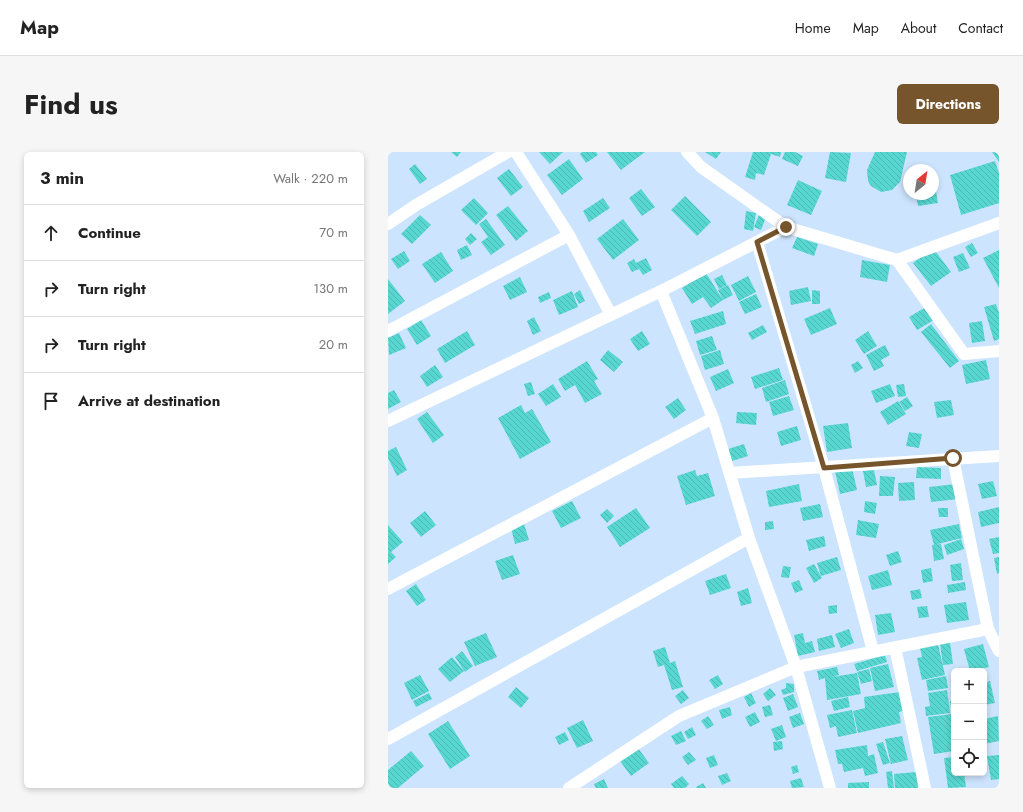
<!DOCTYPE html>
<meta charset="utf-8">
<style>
:root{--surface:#fff;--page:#f6f6f6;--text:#222;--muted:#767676;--line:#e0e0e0;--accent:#76552c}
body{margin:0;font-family:Jost,sans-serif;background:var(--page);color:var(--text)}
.controls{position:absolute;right:12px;bottom:12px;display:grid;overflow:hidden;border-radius:6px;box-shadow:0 2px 6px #0003}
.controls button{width:36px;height:36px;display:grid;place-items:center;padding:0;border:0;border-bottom:1px solid var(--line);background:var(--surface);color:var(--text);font:20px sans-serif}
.compass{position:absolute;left:515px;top:12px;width:36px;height:36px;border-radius:50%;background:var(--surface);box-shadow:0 2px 6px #0003;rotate:30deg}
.stop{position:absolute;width:12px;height:12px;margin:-9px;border:3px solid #76552c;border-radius:50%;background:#fff}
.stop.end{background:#76552c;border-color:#fff;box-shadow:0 1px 4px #0008}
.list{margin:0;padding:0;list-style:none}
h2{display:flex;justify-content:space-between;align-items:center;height:52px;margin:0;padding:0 16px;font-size:17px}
h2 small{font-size:13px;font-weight:400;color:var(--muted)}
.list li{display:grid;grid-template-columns:26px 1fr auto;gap:12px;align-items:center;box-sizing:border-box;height:56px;padding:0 16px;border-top:1px solid var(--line)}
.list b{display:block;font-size:15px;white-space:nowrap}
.list em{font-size:13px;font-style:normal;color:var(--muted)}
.icon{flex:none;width:22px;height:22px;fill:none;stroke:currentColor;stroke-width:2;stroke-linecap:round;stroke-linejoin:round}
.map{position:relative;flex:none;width:611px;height:636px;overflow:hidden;border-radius:6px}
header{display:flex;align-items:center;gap:24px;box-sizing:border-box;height:56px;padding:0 20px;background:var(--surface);border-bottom:1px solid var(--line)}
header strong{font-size:19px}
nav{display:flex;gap:22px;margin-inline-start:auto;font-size:14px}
.intro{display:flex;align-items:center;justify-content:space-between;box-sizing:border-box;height:96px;padding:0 24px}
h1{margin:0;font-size:28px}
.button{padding:10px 18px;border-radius:6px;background:var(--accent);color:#fff;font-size:14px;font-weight:700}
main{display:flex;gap:24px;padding:0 24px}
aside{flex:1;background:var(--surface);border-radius:6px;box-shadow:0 2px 6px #0003}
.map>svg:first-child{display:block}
.building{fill:url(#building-back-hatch)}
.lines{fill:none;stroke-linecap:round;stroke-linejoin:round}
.minor{stroke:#fff;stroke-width:12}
.route{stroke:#76552c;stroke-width:5}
</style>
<header>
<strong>Map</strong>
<nav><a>Home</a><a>Map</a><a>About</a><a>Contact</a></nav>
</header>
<div class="intro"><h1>Find us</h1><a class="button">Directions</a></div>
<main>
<aside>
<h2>3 min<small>Walk · 220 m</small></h2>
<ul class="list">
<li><svg class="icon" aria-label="ahead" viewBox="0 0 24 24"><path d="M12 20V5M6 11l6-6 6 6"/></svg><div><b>Continue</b></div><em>70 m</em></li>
<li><svg class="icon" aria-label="right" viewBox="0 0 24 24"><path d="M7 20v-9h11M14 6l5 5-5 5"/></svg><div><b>Turn right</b></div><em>130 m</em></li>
<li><svg class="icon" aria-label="right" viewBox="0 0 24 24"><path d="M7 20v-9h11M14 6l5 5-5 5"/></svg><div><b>Turn right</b></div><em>20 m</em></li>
<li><svg class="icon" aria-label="arrive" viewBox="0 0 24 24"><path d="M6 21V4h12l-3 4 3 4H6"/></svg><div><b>Arrive at destination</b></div></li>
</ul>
</aside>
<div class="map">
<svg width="611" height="636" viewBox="0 0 611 636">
<defs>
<pattern id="building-back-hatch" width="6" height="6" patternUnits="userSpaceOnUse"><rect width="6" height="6" fill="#58d7d0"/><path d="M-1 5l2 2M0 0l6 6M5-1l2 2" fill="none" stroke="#4cb8b3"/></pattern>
</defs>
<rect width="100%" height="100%" fill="#cce4fd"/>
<path class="building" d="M63,0H73L69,5Z
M151,0H175L162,12Z
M194,0H208L210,3L198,11L192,2Z
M219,0H257L233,18Z
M317,0H333L328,7Z
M365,0H393L392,5L383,2L376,23L368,21L367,28L357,25Z
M397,0H407L415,4L410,14L394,7Z
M442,0L463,1L458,30L437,26Z
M487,0H519L512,30L504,38L493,40L483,34L480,29L479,18Z
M604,0H611V10Z
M181,7L195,27L174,43L159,23Z
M607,9L611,21V51L573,63L562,23Z
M27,12L39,27L32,32L21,17Z
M121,17L135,35L123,44L109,26Z
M410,28L434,39L423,63L399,53Z
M253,37L267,55L254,64L241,46Z
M548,39L550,51L530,54L528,43L545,42V40Z
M297,44L323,70L309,84L283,58Z
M86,46L100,61L88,73L73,58Z
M215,46L222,56L201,70L195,59Z
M120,54L140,79L128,89L108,63Z
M358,59L368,61L365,79L356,77Z
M32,63L43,73L24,92L13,82Z
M371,63L378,65L373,78L366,75Z
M98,67L117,93L103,103L93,90L100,85L91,72Z
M235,67L251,88L225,108L209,87Z
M83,81L89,87L82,93L77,87Z
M409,85L430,92L426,104L404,96Z
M584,91L590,101L583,105L577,95Z
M79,93L84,103L73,108L69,98Z
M545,96L563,120L543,134L525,111Z
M611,98V136L595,106Z
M16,99L22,109L10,117L3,107Z
M53,100L65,119L47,131L34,112Z
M575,101L582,116L571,120L565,105Z
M258,106L264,118L255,123L251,117L244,120L239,111L246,107L248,111Z
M474,108L502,113L499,130L472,125Z
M318,121L335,148L323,156L315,145L304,152L294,136Z
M334,123L339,133L331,137L326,127Z
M360,124L368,140L351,149L343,133Z
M132,125L139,140L122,148L115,134Z
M0,127L17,149L0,162Z
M340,133L345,143L335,148L330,138Z
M420,135L423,149L403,153L401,139Z
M192,138L197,149L191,152L186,142Z
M424,138L432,139V152H424Z
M184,139L190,155L171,163L165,148Z
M161,140L163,146L152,151L150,145Z
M368,142L374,155L357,162L351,150Z
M608,152L611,161V187L606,189L596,155Z
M538,155L546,168L529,178L521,165Z
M442,156L449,172L423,183L416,167Z
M335,159L338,172L307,182L302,169Z
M146,165L153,179L145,183L139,169Z
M33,168L43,184L29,193L19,177Z
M594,169L597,189L584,191L581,171Z
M543,172L571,209L562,216L533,180Z
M375,173L379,180L364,188L360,181Z
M79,179L87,193L57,211L49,197Z
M254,179L262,192L250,199L242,187Z
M480,179L489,194L476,202L467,188Z
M11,181L18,196L1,203L0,186Z
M324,184L329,198L312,203L308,189Z
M497,193L502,203L493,208L496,214L486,219L478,203Z
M220,198L235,210L226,220L212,208Z
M332,198L336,212L317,218L313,204Z
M598,208L602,227L578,232L574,213Z
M199,209L210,227L206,229L214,242L197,251L187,233L177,239L170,227Z
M470,209L475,216L467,221L463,213Z
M47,213L55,225L39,235L32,224Z
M391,216L395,228L367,237L363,225Z
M340,217L346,231L328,239L322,225Z
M397,228L401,242L378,250L374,236Z
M143,230L147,242L140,244L136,232Z
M165,232L173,245L158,254L150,242Z
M502,232L507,244L488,251L483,239Z
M516,232L518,244L510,245L508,233Z
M6,238L13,250L0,257V241Z
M401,244L406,258L385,264L381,250Z
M519,245L525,254L517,259L511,250Z
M290,246L298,258L286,267L277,255Z
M563,248L566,263L549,266L546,250Z
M510,249L518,262L500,273L492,260Z
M133,253L137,261L144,257L163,290L132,307L110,266Z
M39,260L56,283L45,291L29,267Z
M349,260L369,261L368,273L348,271Z
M460,271L464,296L439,300L435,274Z
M409,274L413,288L393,294L389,280Z
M521,280L534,282L531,296L518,294Z
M356,292L360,304L344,309L340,297Z
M8,295L19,318L9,324L0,306V299Z
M529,315L553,316V327L528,326Z
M464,316L469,338L452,342L447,319Z
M307,318L309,324L320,321L327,344L298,353L289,324Z
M486,318L489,333L478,335L475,319Z
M492,324L507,325L505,344H491Z
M605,329L609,344L594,347L590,332Z
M526,330L527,348L511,349L510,331Z
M411,332L414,349L381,355L378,339Z
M568,332L570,347L543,350L541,335Z
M184,349L193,366L173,376L164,359Z
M477,349L489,351L487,362L476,360Z
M432,352L435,365L415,369L412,356Z
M611,355V371L593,375L590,360Z
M248,356L262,376L232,395L219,375Z
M550,356H560V365H551Z
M219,357L226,364L219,371L212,363Z
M37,359L48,373L33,385L22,371Z
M470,368L491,372L488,386L468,383Z
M385,369L386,377L377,378V370Z
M136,372L141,388L127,392L123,376Z
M571,372L574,386L546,393L542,378Z
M0,373L15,390L3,400L8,405L0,412Z
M436,384L438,394L421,399L418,388Z
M611,385V401L605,402L601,387Z
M573,387L576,397L559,403L556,393Z
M553,392L556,407L546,409L544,393Z
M510,399L514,410L502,414L498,403Z
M125,403L132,422L114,428L107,409Z
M449,405L453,418L433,424L429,411Z
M611,405V421L609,422L606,406Z
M573,411L575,428L564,429L562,413Z
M426,412L434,426L426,431L418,416Z
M395,414L403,415L401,426L393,425Z
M543,416L545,429L535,431L533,418Z
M500,418L504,433L484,438L480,424Z
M338,422L343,436L322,443L317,429Z
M411,428L415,438L407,441L403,431Z
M577,430L578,438L560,441L559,433Z
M28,432L38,448L29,454L18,439Z
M360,436L364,451L353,454L349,440Z
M532,437L534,446L524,448L522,439Z
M578,450L581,468L559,471L556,453Z
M449,453V461L441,462L440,454Z
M539,454L541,465L531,466L529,455Z
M503,461L507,480L490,483L487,463Z
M461,477L466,491L453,496L447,482Z
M98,481L109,505L87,514L76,490Z
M415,481L417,491L424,489L427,500L410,504L406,483Z
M444,483L447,495L431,499L429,487Z
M562,490L565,512L555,513L552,492Z
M550,492L557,523L534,528L529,506L534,505L532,496Z
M595,492L601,515L582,519L576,497Z
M277,495L282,511L287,509L295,535L284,538L276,513L270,515L265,499Z
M74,499L85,514L77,520L67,505Z
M497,503L499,510L469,519L466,512Z
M64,505L76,519L62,530L50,517Z
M500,512L506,535L487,539L482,516Z
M449,515L451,523L444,525L469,521L473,542L439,548L437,526L431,528L429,519Z
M481,517L484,529L473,532L469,520Z
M32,523L41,539L24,548L16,531Z
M330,523L335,532L327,537L321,528Z
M558,524L560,536L540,539L538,528Z
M602,529L607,551L596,553V531Z
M398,531L406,532V540L395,543L393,538L398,536Z
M128,535L141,546L133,556L120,545Z
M382,536L388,543L380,549L375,542Z
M295,538L301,546L293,552L287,544Z
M559,538L562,561L538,564L537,555L542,554L540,541Z
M512,540L515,559L511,560L513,571L470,581L465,559L477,556L476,545Z
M41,541L44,547L28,555L25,549Z
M363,541L368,551L361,555L356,545Z
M405,542L410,555L400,559L395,546Z
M460,545L462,555L446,559L443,549Z
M562,549H566V599L546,602L540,565L564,562Z
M382,553L385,563L377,565L374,555Z
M342,555L344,563L334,567L331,558Z
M464,558L469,581L450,585L448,574L442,576L439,563Z
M367,560L372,570L362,575L357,565Z
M412,561L416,572L405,576L401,565Z
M320,564L326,573L319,577L313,569Z
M610,564L611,589L596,592V567Z
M195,568L205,589L189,596L179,576Z
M60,569L82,604L62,617L40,582Z
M394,573L398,585L388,589L383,577Z
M304,575L308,583L300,587L296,580Z
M293,579L298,589L288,593L283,584Z
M177,580L181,588L171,593L167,585Z
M514,584L520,608L503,612L497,587Z
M394,589L395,597L386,599L385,590Z
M495,590L502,611L495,613L488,592Z
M479,593L480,604L486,602L490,621L477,624L475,616L456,620L454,612H450L447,598Z
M250,596L261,611L243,624L232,609Z
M23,599L36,614L10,636H0V618Z
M301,600L308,608L300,613L294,605Z
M326,603L330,613L322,616L318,606Z
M611,603V627L603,628L599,604Z
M566,605V621H576L578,635L560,636L556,606Z
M409,613L411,620L405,622L403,615Z
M504,619L506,636H500L498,620Z
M528,620L530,636H507L506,622Z
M339,621L343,629L334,633L330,624Z
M294,624L301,632L297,636H286L283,632Z
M413,626L416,635L404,636L402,629Z
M216,627L220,636H208L206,632Z
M481,630V636H460V631Z
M315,631L318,636H309L308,635Z"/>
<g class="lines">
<path class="minor" d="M128,0L181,83L223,163
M299,0L313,15L398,75L509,108L611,71
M0,72L28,53L120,0
M369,90L436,316L485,499
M509,108L576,202L611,199
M0,179L181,83
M0,269L273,139L398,75
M565,306L600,477L611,499
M342,321L611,304
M0,437L325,266
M507,495L537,636
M0,587L361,386
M181,636L291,564L408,515L361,386L325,266L273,139
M442,636L408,515L600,477"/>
</g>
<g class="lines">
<path class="route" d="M398,75L369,90L436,316L565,306"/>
</g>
</svg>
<div class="controls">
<button>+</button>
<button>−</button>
<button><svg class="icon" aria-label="locate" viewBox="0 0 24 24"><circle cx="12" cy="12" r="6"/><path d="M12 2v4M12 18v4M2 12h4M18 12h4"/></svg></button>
</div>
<svg class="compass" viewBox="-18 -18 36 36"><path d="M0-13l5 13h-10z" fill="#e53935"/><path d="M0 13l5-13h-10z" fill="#767676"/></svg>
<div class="stop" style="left:565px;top:306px"></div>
<div class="stop end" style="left:398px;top:75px"></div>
</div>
</main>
